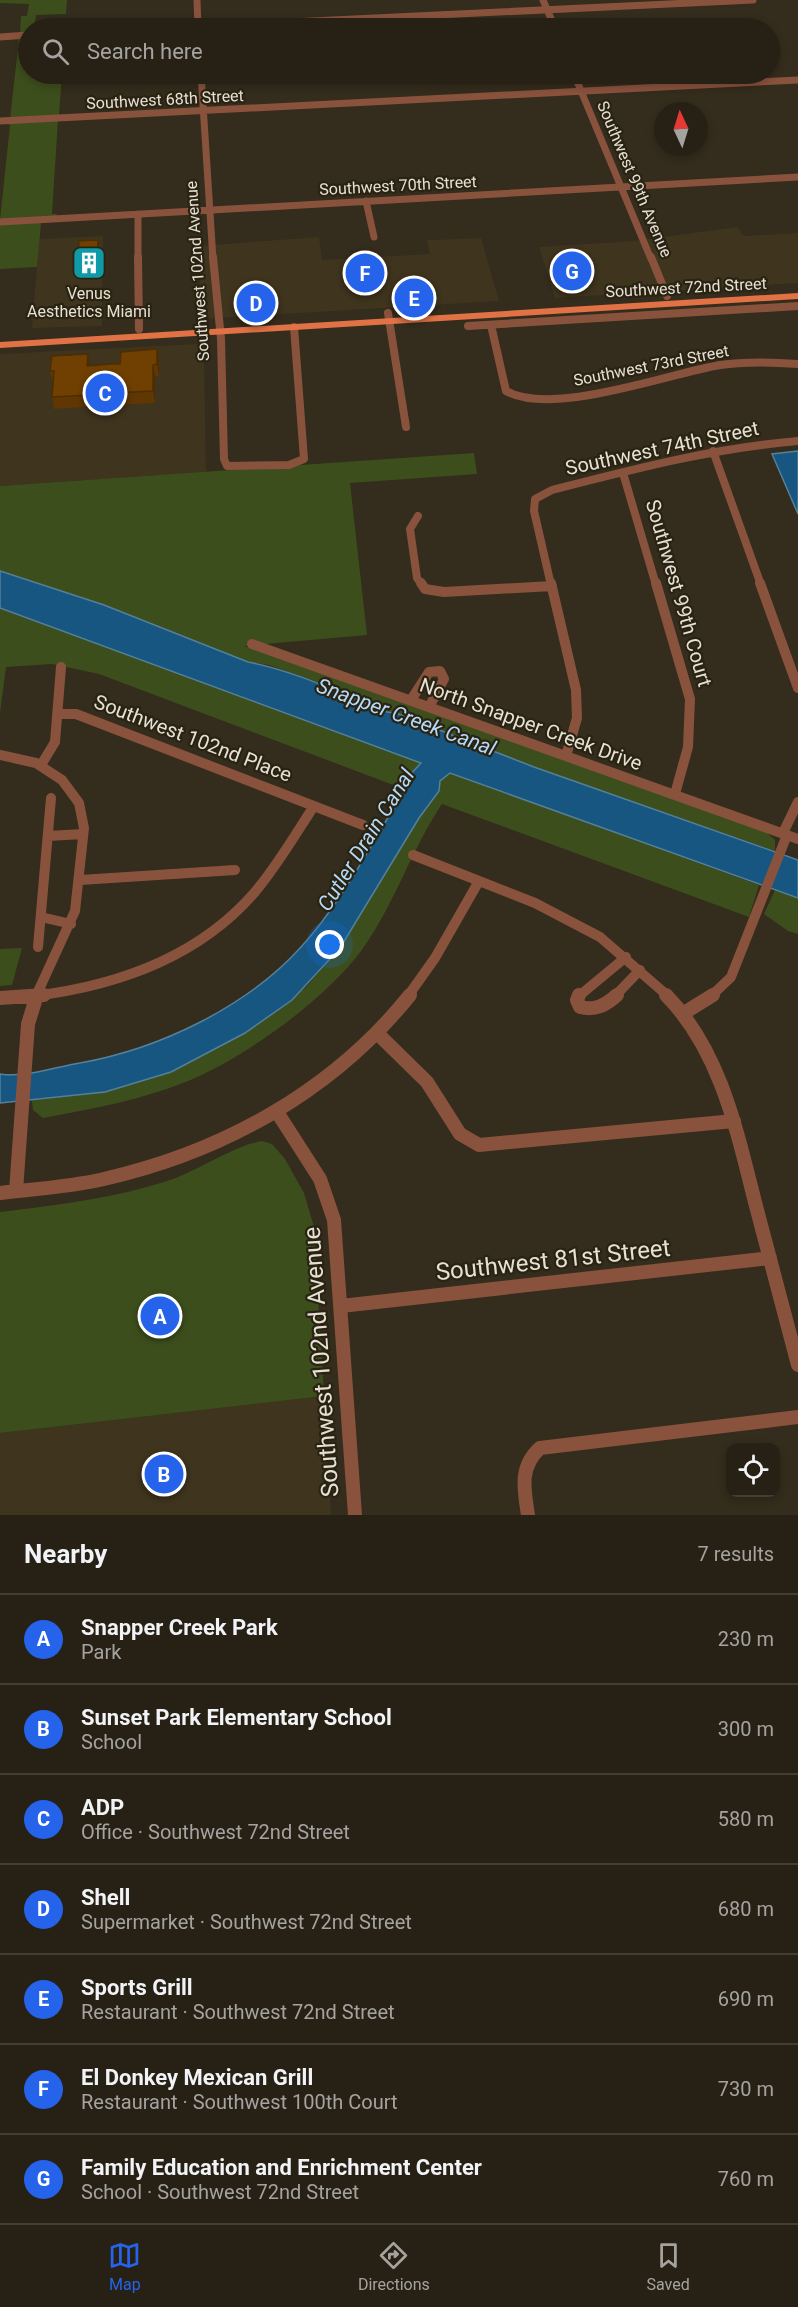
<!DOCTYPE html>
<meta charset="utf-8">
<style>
:root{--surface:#272115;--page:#332e22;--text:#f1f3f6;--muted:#a4a3a0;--line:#433e34;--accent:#2563eb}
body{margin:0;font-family:Roboto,sans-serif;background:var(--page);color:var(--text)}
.controls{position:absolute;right:18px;bottom:18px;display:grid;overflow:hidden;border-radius:12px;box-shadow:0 3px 9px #0003}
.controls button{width:54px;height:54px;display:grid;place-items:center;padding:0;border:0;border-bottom:2px solid var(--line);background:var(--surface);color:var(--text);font:30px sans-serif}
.compass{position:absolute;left:654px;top:102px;width:54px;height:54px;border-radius:50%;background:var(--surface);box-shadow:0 3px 9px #0003;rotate:356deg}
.you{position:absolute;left:330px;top:945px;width:21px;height:21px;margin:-15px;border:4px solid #fff;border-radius:50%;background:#1a73e8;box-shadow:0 0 0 9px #1a73e833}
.badge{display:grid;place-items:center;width:39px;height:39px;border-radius:50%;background:var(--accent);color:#fff;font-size:20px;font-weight:700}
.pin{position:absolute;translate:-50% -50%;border:3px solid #fff;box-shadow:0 2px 6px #0006}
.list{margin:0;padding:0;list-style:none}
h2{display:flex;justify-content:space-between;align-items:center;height:78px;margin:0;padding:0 24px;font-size:26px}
h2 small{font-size:20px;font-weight:400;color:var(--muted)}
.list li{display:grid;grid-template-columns:39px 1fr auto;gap:18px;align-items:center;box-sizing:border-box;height:90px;padding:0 24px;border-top:2px solid var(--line)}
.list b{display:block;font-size:22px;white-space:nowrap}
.list p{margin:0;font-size:20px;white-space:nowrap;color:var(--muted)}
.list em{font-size:20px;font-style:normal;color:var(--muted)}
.icon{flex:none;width:33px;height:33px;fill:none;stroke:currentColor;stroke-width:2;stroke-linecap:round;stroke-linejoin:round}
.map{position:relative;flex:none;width:798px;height:1515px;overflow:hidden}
.search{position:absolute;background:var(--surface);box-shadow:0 3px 9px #0003;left:18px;right:18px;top:18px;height:66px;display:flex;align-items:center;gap:15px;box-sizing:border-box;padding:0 21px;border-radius:33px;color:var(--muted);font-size:22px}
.sheet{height:708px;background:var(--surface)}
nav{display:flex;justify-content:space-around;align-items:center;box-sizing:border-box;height:84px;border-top:2px solid var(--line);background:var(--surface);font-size:16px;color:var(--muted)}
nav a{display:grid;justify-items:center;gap:3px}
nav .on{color:var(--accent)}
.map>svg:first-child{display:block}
.built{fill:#3f341d}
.green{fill:#3d4e1d}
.water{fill:#165681;stroke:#54809a;stroke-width:1.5}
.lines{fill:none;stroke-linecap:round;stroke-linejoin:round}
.minor-far3{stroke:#89523d;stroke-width:7}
.minor-far2{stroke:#89523d;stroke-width:8}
.minor-far1{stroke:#89523d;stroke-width:10}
.minor{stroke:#89523d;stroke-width:14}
.major{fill:#e17245;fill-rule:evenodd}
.wall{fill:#603703}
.shaded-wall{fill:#4e2d02}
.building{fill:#704003;stroke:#4e2d02;stroke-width:1.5}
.labels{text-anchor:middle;stroke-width:4.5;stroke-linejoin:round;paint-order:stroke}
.far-street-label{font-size:16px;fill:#e6e1d6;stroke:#2a2312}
.far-poi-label{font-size:16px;fill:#e6e1d6;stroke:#2a2312}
.street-label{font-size:20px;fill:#e6e1d6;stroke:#2a2312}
.water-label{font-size:21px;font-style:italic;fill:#b4daf9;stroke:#2a2312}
.near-street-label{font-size:24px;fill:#e6e1d6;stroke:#2a2312}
</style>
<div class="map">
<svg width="798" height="1515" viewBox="0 0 798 1515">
<rect width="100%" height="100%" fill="#342c1c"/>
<path class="built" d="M737,227L744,236L798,233V283L555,298L539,247L634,241Z
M103,236L102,326L32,328L39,239Z
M319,237L322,260L430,254L427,240L481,238L499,301L202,319L198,246Z
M197,344L198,355H204L206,472L0,486V354Z
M324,1396L331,1515H0V1433Z"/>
<path class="green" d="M0,0H67L66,14L36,15L34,28H28V34H20L21,16H27L29,4L0,3Z
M28,36V74H62L59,115L80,114L10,119L19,39Z
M58,120L52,214H57L56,217L0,220L10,125L6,123Z
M0,223H41L37,267L0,269Z
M474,453L477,474L350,483L367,635L244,646L766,832L775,840V851L534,767L401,715L387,712L314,681L269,665L248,662L104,605L0,571V486Z
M0,608L421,763L408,778L404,789L99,674L52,664L6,667L0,713Z
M450,773L759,885L749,917L442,804C411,850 394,906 361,951C325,1000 244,1058 188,1081C141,1100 93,1109 43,1118L33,1110L32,1100L105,1092L171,1072L245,1033L306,987L340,948L419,818L439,791L440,781Z
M775,890L798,898V934L788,931L764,914Z
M22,948L12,985L0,986V949Z
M262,1141L272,1144L285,1159L304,1193L314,1227L324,1396L0,1433V1212C58,1205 117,1198 173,1179C200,1169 236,1145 262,1141Z"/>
<path class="water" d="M798,451V514L772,454Z
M0,571L104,605L248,662C296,671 342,694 387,712L396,713L534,767L798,860V898L450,773L440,781L439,791L419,818L340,948L292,1000L245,1033L171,1072L105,1092L0,1103V1074C25,1078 55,1067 80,1063C159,1049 247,1007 301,947C343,901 371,844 404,791L406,779L421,763L0,608Z"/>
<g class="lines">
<path class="minor-far3" d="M197,0L198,28
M543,0L555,28
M163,28L753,0
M0,37L28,35
M201,74L213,259
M574,74L651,259
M0,121L798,80
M366,201L374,237
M138,214V259
M0,222L798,177"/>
<path class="minor-far2" d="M138,257L139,329
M213,257L221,339L224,459L227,466L289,465L304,459L294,327
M651,257L667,296
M388,313L406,427
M491,325L506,391C552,417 667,374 720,365C746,361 772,362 798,364
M468,326L798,306
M713,451L761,585
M623,473L656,585
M418,516L410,529L417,578L422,585
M551,585L534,511L535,499L552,490C634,469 714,448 798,441"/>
<path class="minor-far1" d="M421,583L425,589L444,592L552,586
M551,583L576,690L577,718L566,756
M656,583L690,699L688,747L675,794
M760,583L798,688
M252,644L798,839
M411,700L429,672L440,671L444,679L429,707
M58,714H76L363,825
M0,755L36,763L62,780L79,803L84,828L75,911L36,996
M41,765L55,742L61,667
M783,833L798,802
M48,836L83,834
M413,855L535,903L600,937L668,996
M80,880L235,870
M41,917L71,924
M38,947L51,798
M33,996C116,986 198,958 255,892C277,866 295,835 314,806
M408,996L435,958L479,881
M579,996L626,957
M615,996L640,970
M711,996L731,977L787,835"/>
<path class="minor" d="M579,995L577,1000L580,1007C595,1011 606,1005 617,995
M666,995C721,1051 737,1132 756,1206C770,1259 784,1312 798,1365
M0,998L44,995
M684,1013L713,995
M377,1033L427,1082L460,1134L479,1145L734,1121
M277,1112L320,1179L334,1220L355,1515
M16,1191L28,1024L37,995
M0,1193C35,1189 70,1187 104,1179C223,1152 333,1091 410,995
M341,1306L770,1258
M528,1515C524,1489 519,1467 540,1448L798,1417"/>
<path class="major" d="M798,293V299L0,348V342Z"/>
</g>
<path class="wall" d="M98,240L99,249L98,275L80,276L78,267Z
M253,296L254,314H244L243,297Z
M157,349L159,361V376H155V403L116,405V408L93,409V406L54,409L52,397L53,383L50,371L88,354L90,365L120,364Z"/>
<path class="shaded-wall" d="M98,240L99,249L98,275L97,266Z
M157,349L159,361V376L157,364Z
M88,354L90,365L87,366Z
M153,365L155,376V403L153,391Z"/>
<path class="building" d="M98,240L97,266L78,267L79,241Z
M253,296L254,309L243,310V297Z
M157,349V364L153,365V391L114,393V396L91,398V395L52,397L54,371H50L52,356L88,354L87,366L111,364H120L121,352Z"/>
<defs>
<g id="building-square" transform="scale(1.725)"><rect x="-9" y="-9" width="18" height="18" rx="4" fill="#0f9aa8" stroke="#2a2312"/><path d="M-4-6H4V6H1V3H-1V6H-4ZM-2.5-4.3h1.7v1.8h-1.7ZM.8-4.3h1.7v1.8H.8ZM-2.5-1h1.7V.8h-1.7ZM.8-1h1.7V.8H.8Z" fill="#fff"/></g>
</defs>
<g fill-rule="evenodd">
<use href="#building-square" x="89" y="263"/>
</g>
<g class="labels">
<g class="far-street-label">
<text transform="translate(165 99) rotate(-3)" y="6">Southwest 68th Street</text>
<text transform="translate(635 179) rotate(67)" y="6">Southwest 99th Avenue</text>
<text transform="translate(398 185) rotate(-3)" y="6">Southwest 70th Street</text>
<text transform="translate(197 271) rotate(-94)" y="6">Southwest 102nd Avenue</text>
<text transform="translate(686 287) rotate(-3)" y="6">Southwest 72nd Street</text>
<text transform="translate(651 365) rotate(-11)" y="6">Southwest 73rd Street</text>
</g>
<g class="far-poi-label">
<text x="89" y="299">Venus<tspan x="89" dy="18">Aesthetics Miami</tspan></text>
</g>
<g class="street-label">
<text transform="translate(662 448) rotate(-12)" y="7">Southwest 74th Street</text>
<text transform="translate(679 593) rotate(74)" y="7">Southwest 99th Court</text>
<text transform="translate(531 724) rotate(20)" y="7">North Snapper Creek Drive</text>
<text transform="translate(193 738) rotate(21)" y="7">Southwest 102nd Place</text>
</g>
<g class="water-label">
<text transform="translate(406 717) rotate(20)" y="7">Snapper Creek Canal</text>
<text transform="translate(366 840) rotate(-58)" y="7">Cutler Drain Canal</text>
</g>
<g class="near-street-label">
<text transform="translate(553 1260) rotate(-6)" y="8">Southwest 81st Street</text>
<text transform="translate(321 1362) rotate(-94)" y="8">Southwest 102nd Avenue</text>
</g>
</g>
</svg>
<div class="controls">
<button><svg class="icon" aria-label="locate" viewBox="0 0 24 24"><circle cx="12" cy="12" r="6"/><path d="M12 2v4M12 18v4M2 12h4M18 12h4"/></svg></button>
</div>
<svg class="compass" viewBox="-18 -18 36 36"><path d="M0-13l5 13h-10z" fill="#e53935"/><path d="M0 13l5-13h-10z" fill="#a4a3a0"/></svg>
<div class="you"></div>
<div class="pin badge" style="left:160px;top:1316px">A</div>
<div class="pin badge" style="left:164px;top:1474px">B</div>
<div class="pin badge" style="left:105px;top:393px">C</div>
<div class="pin badge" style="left:256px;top:303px">D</div>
<div class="pin badge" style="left:414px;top:298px">E</div>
<div class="pin badge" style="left:365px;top:273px">F</div>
<div class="pin badge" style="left:572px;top:271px">G</div>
<div class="search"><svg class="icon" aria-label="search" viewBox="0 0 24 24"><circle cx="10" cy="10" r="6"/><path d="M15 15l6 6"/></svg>Search here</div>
</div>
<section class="sheet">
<h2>Nearby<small>7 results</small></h2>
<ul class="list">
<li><span class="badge">A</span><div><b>Snapper Creek Park</b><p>Park</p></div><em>230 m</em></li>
<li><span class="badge">B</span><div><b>Sunset Park Elementary School</b><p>School</p></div><em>300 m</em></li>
<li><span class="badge">C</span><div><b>ADP</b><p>Office · Southwest 72nd Street</p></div><em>580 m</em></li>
<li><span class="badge">D</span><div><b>Shell</b><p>Supermarket · Southwest 72nd Street</p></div><em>680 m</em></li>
<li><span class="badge">E</span><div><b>Sports Grill</b><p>Restaurant · Southwest 72nd Street</p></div><em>690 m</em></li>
<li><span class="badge">F</span><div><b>El Donkey Mexican Grill</b><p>Restaurant · Southwest 100th Court</p></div><em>730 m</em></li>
<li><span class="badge">G</span><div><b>Family Education and Enrichment Center</b><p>School · Southwest 72nd Street</p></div><em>760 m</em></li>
</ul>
</section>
<nav>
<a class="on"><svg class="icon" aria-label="map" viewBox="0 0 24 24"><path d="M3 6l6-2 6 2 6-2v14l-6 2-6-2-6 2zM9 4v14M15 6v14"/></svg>Map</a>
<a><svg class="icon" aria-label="directions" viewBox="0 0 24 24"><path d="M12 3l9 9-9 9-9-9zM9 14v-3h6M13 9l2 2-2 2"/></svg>Directions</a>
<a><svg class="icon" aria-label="saved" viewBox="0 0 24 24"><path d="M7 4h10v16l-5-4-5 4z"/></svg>Saved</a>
</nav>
